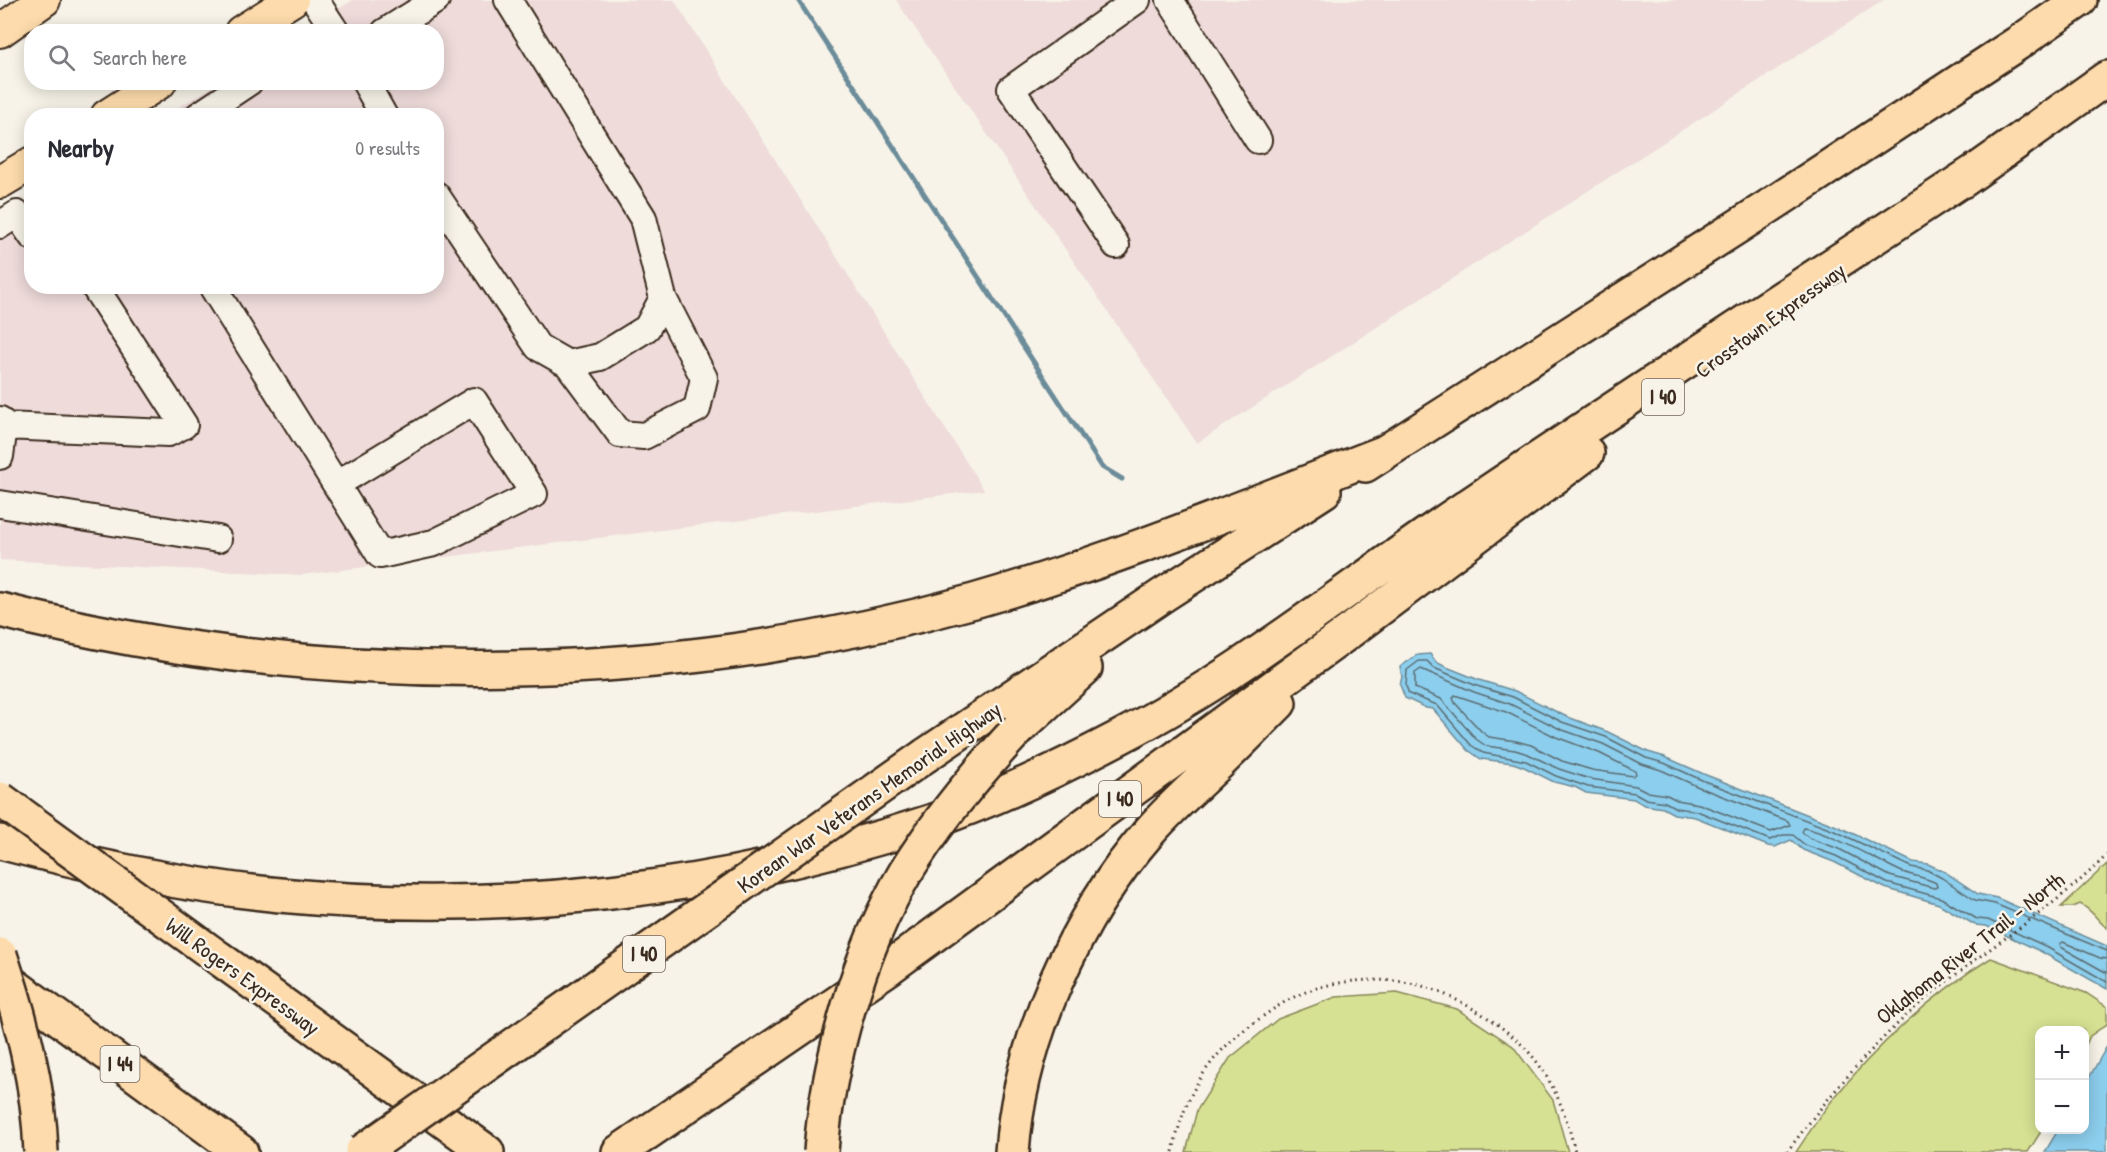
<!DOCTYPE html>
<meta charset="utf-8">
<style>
:root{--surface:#fff;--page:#f2f2f3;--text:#2b2b33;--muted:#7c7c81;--line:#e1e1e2}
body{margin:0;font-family:"Patrick Hand",sans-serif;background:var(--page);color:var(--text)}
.controls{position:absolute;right:18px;bottom:18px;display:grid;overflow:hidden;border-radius:12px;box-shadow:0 3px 15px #0003}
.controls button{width:54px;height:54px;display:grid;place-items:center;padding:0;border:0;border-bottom:2px solid var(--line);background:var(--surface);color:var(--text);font:30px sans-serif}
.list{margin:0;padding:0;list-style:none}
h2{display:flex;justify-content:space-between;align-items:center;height:78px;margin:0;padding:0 24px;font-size:26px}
h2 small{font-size:20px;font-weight:400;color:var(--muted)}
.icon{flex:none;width:33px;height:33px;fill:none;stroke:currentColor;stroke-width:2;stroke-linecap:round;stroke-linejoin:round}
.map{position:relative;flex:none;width:2107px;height:1152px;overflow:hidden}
.search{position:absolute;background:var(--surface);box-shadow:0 3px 15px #0003;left:24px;top:24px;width:420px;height:66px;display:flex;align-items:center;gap:15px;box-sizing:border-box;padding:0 21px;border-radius:24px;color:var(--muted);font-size:22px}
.panel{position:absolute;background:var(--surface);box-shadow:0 3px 15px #0003;left:24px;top:108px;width:420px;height:186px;border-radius:24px}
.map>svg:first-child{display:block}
.built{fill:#eedbda}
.green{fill:#d6e193;stroke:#888658;stroke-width:1.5}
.water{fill:#8cceed;stroke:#6c8c9a;stroke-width:1.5}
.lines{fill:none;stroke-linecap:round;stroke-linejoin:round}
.shore{stroke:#5b6c71;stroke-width:1.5}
.stream{stroke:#6c8c9a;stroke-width:5}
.minor-casing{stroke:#3b2a1e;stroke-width:30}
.major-casing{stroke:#3b2a1e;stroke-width:36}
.highway-casing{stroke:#3b2a1e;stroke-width:38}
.path{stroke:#3b2a1e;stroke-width:3;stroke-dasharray:1.5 4.5;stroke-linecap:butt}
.minor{stroke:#f7f3e8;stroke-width:26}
.major{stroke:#fddbac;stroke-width:32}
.highway{stroke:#fddbac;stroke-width:33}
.highway-bridge-casing{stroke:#3b2a1e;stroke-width:38;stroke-linecap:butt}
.highway-bridge{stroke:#fddbac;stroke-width:33}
.labels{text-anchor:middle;stroke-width:5;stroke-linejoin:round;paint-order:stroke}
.shield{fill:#f7f3e8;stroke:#73665b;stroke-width:1.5}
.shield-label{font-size:21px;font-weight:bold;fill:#3b2a1e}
.street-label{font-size:22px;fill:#3b2a1e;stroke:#f7f3e8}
</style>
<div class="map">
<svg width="2107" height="1152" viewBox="0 0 2107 1152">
<rect width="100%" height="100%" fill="#f7f3e8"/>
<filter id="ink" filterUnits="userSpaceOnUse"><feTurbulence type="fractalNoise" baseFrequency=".0167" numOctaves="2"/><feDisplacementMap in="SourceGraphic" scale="12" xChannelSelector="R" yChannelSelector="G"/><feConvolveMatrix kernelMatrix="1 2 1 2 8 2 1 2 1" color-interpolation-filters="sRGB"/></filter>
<g filter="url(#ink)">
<path class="built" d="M353,0H674L984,490L301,575L0,560V217L31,198L32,286H436V116L165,115L219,83L436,82V32L302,31Z
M896,0H1884L1197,443Z"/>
<path class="green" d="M2107,864V928C2096,920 2093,910 2080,904L2073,907H2061Z
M1991,958L2086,993L2107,1007V1024L2090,1036L2085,1047L2084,1030H2040V1130H2042L2028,1152H1796C1807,1136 1818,1118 1830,1103C1874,1048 1932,994 1991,958Z
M1397,993L1457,1009L1513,1046L1553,1100L1568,1152H1186L1197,1110L1230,1058L1278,1019L1336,997Z"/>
<path class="water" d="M1430,654L1436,662L1444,666L1479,680L1515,691L1565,716L1608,732L1648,752L1665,757L1706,775L1839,827L1913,862L1928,864L1945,872L1978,894L1997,898L2107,946V989L2040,951L1986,926L1975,925L1939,904L1885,888L1834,862L1803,850L1791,840L1775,847L1768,846L1695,817L1674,814L1663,808L1644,805L1634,799L1586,793L1575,787L1554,782L1524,767L1513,763L1481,759L1468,750L1433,709L1426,708L1405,698L1400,685L1402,677L1400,667L1417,655Z
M2107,1046V1152H2045L2058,1130H2084L2085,1085Z"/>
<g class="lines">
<path class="shore" d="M1421,669L1474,692L1510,704L1560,729L1603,744L1642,764L1661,770L1701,788L1788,821L1790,825L1771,832L1699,804L1677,800L1667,795L1648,792L1636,786L1590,779L1559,769L1528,754L1515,750L1486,746L1476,739L1441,699L1415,688V673Z
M1455,695L1506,712L1556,737L1599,753L1635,771L1636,774L1633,776L1592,770L1562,761L1531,745L1516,741L1489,737L1482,732L1455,703L1453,698Z
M1804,828C1833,834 1872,858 1900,871C1912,876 1924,877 1936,883L1937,887L1934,888L1890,876L1839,849L1809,838L1802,832Z
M2107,951L1995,904L1975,900L1942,878L1927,870L1911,867L1837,832L1704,781L1664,763L1646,758L1606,737L1562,722L1513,697L1477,686L1434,668L1427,661H1419L1407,670L1406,686L1409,694L1437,705L1471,745L1483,753L1526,761L1556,776L1588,787L1635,793L1646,799L1665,802L1676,808L1697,811L1770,840L1783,835H1793L1805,845L1836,856L1887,883L1941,898L1977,919L1988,920L2043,945L2107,982
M2107,959L2100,958L2063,942L2060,944L2061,947L2107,973"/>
<path class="stream" d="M798,0L1102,467L1122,479"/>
<g class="minor-casing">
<path id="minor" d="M315,0L336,32
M1170,0L1258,140
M385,32L436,0
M365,82L384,116
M198,116L249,82
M436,195L538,347L568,364L600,357L647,328L663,298L643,218L508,0
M0,225L17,214L32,236
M1116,245L1011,89L1137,0
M212,286L380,555L434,543L534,494L474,401L337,484
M568,364L620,434L644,436L697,409L704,378L663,298
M0,420L4,426L168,433L184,425L94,286
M0,456L4,426
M0,504L218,539"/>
</g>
<g class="major-casing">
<path id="major" d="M0,31L44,0
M241,32L292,0
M107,116L160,82
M0,182L32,163"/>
</g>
<g class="highway-casing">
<path id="highway" d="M1962,181L2107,78
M1365,465L1768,207L2018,43L2080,0
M0,610C317,690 658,689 974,601C1114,561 1248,505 1383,453
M1018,729L1085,668
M926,755L1163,595L1324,491
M0,842C91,866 186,886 280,895C498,916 722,891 930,822C995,800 1059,769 1120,737C1234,678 1334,598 1440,525C1618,404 1800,287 1980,168
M220,959L487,1152
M0,975L241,1152
M619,1152L890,967L1350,631L1587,453
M1012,1152C1020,1039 1076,916 1150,831C1171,807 1195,786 1218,764C1239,744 1259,723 1279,703"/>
</g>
<path class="path" d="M1173,1152C1184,1095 1208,1055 1255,1022C1273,1009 1290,997 1311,990C1341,979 1388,977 1419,985C1457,996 1508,1026 1533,1057C1555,1084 1568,1119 1575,1152
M1787,1152C1830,1094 1876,1040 1931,994C1989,946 2054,909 2107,855"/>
<use href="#minor" class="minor"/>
<use href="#major" class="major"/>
<use href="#highway" class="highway"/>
<g class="highway-bridge-casing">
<path id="highway-bridge" d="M0,799L220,959
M0,955C21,1019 39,1084 41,1152
M362,1152L926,755
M821,1152C827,1064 860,949 905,873C937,821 976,774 1018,729"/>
</g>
<use href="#highway-bridge" class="highway-bridge"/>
</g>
</g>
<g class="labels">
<g class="shield">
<rect x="1642" y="379" width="42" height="36" rx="4.5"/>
<rect x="1099" y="781" width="42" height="36" rx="4.5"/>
<rect x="623" y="936" width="42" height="36" rx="4.5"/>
<rect x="100.5" y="1046" width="39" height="36" rx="4.5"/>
</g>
<g class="shield-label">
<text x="1663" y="404">I 40</text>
<text x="1120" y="806">I 40</text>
<text x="644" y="961">I 40</text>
<text x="120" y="1071">I 44</text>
</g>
<g class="street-label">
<text transform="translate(1770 320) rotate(-36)" y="8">Crosstown Expressway</text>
<text transform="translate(869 797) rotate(-35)" y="8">Korean War Veterans Memorial Highway</text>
<text transform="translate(1970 948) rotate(-38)" y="8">Oklahoma River Trail - North</text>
<text transform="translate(243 976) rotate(36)" y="8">Will Rogers Expressway</text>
</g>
</g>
</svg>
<div class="controls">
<button>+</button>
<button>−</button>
</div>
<div class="search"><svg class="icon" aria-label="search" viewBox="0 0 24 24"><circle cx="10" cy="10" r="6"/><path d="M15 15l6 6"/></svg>Search here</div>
<section class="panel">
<h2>Nearby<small>0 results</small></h2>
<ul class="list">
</ul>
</section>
</div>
